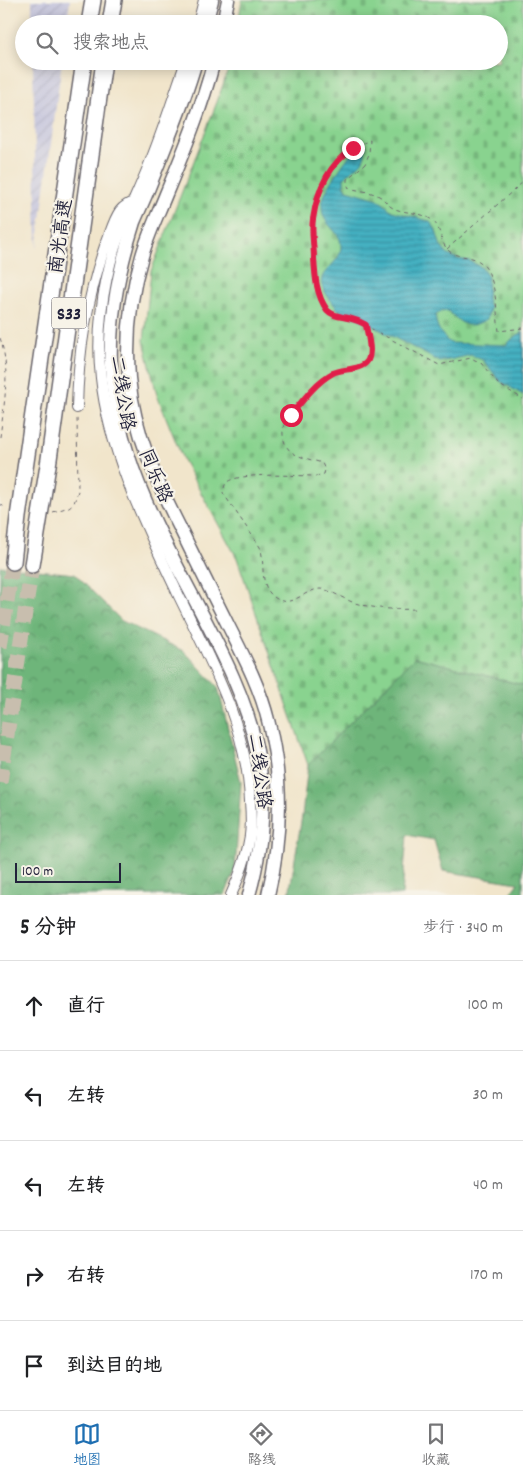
<!DOCTYPE html>
<html lang="zh">
<meta charset="utf-8">
<style>
:root{--surface:#fff;--page:#f6f6f6;--text:#202124;--muted:#757577;--line:#e0e0e0;--accent:#1f6fb2}
body{margin:0;font-family:Dekko,"LXGW WenKai TC",sans-serif;background:var(--page);color:var(--text)}
.scale{position:absolute;left:15px;bottom:12px;width:106px;box-sizing:border-box;padding-left:5px;border:2px solid #22223b;border-top:0;font-size:14px;line-height:18px;white-space:nowrap;color:#22223b;-webkit-text-stroke:4px #f7f3e8;paint-order:stroke}
.stop{position:absolute;width:15px;height:15px;margin:-11px;border:4px solid #e11d48;border-radius:50%;background:#fff}
.stop.end{background:#e11d48;border-color:#fff;box-shadow:0 1px 5px #0008}
.list{margin:0;padding:0;list-style:none}
h2{display:flex;justify-content:space-between;align-items:center;height:65px;margin:0;padding:0 20px;font-size:21px}
h2 small{font-size:16px;font-weight:400;color:var(--muted)}
.list li{display:grid;grid-template-columns:32px 1fr auto;gap:15px;align-items:center;box-sizing:border-box;height:90px;padding:0 20px;border-top:1px solid var(--line)}
.list b{display:block;font-size:19px;white-space:nowrap}
.list em{font-size:16px;font-style:normal;color:var(--muted)}
.icon{flex:none;width:28px;height:28px;fill:none;stroke:currentColor;stroke-width:2;stroke-linecap:round;stroke-linejoin:round}
.map{position:relative;flex:none;width:523px;height:895px;overflow:hidden}
.search{position:absolute;background:var(--surface);box-shadow:0 2px 12px #0003;left:15px;right:15px;top:15px;height:55px;display:flex;align-items:center;gap:12px;box-sizing:border-box;padding:0 18px;border-radius:28px;color:var(--muted);font-size:19px}
.sheet{height:515px;background:var(--surface)}
nav{display:flex;justify-content:space-around;align-items:center;box-sizing:border-box;height:70px;border-top:1px solid var(--line);background:var(--surface);font-size:14px;color:var(--muted)}
nav a{display:grid;justify-items:center;gap:2px}
nav .on{color:var(--accent)}
.map>svg:first-child{display:block}
.industrial{fill:url(#industrial-furrows)}
.forest{fill:url(#forest-crowns);stroke:#486c5a}
.cemetery{fill:url(#cemetery-stones);stroke:#567a65}
.water{fill:url(#water-rules);stroke:#33697e}
.lines{fill:none;stroke-linecap:round;stroke-linejoin:round}
.highway-tunnel{stroke:#c8beae;stroke-width:15;stroke-dasharray:15 8;stroke-linecap:butt}
.minor-casing{stroke:#6a666d;stroke-width:12}
.major-casing{stroke:#6a666d;stroke-width:15}
.highway-casing{stroke:#6a666d;stroke-width:18}
.path{stroke:#6a666d;stroke-width:1;stroke-dasharray:4 4;stroke-linecap:butt}
.minor{stroke:#fff;stroke-width:10}
.major{stroke:#fff;stroke-width:12}
.highway{stroke:#fff;stroke-width:15}
.route{stroke:#e11d48;stroke-width:6}
.labels{text-anchor:middle;stroke-width:4.5;stroke-linejoin:round;paint-order:stroke}
.shield{fill:#f7f3e8;stroke:#62616f;stroke-width:1}
.shield-label{font-size:18px;font-weight:bold;fill:#22223b}
.street-label{font-size:19px;fill:#22223b;stroke:#f7f3e8}
</style>
<div class="map">
<svg width="523" height="895" viewBox="0 0 523 895">
<defs>
<pattern id="industrial-furrows" width="10" height="10" patternUnits="userSpaceOnUse" patternTransform="scale(1.25)"><rect width="10" height="10" fill="#c2c2dc"/><path d="M-1 1l2-2M0 10L10 0M9 11l2-2" fill="none" stroke="#a6a6be"/></pattern>
<pattern id="forest-crowns" width="20" height="18" patternUnits="userSpaceOnUse" patternTransform="scale(1.25)"><rect width="20" height="18" fill="#6eb57a"/><path d="M2 6a3 3 0 1 1 6 0M12 15a3 3 0 1 1 6 0" fill="none" stroke="#5a9365"/></pattern>
<pattern id="cemetery-stones" width="16" height="16" patternUnits="userSpaceOnUse" patternTransform="scale(1.25)"><rect width="16" height="16" fill="#89d38f"/><path d="M2 7V4a2 2 0 0 1 4 0v3zM10 15v-3a2 2 0 0 1 4 0v3z" fill="#76b57c"/></pattern>
<pattern id="water-rules" width="6" height="5" patternUnits="userSpaceOnUse" patternTransform="scale(1.25)"><rect width="6" height="5" fill="#44b0c1"/><path d="M0 2.5h6" fill="none" stroke="#388f9e"/></pattern>
</defs>
<rect width="100%" height="100%" fill="#f7f3e8"/>
<filter id="ink" filterUnits="userSpaceOnUse"><feTurbulence type="fractalNoise" baseFrequency=".02" numOctaves="2"/><feDisplacementMap in="SourceGraphic" scale="10" xChannelSelector="R" yChannelSelector="G"/><feConvolveMatrix kernelMatrix="1 2 1 2 8 2 1 2 1" color-interpolation-filters="sRGB"/></filter>
<filter id="wash" filterUnits="userSpaceOnUse"><feTurbulence type="fractalNoise" baseFrequency=".0096" numOctaves="4" result="noise"/><feDisplacementMap in="SourceGraphic" scale="20" xChannelSelector="R" yChannelSelector="G"/><feGaussianBlur stdDeviation="1.12" result="paint"/><feColorMatrix in="noise" values="0 0 0 0 0 0 0 0 0 0 0 0 0 0 0 0 0 1.4 0 .05"/><feComposite in="paint" operator="in"/></filter>
<g filter="url(#wash)">
<rect width="100%" height="100%" fill="#f1e5cb"/>
<path class="industrial" d="M32,0H70L67,24H32Z
M33,61H62L37,249Z"/>
<path class="forest" d="M0,566L75,574L122,621L184,651L218,687L241,782L235,871L225,895H0Z
M415,657L523,685V895H509L518,883L443,871L434,840L407,835L402,895H289L302,816L308,765Z"/>
<path class="cemetery" d="M242,0H523V685L415,657L308,765L237,558L184,462L157,395L144,341L151,271L217,102L231,61H499V24H238Z"/>
<path class="water" d="M366,145C365,168 356,164 344,178V185L347,190L378,199L392,211L429,221L435,228L441,247L448,255L458,259L470,261L481,267L488,277L487,299L490,308L487,319C468,330 463,325 448,311L440,312L436,315C434,325 443,337 450,343L506,345L514,337L523,332V395L500,381L483,360L471,355L440,362L356,317L343,315C336,307 329,299 324,290C313,272 340,266 341,248C342,234 331,230 325,219C322,214 321,206 323,200C324,192 346,158 353,152C356,149 362,147 366,145Z"/>
</g>
<g filter="url(#ink)">
<g class="lines">
<path class="highway-tunnel" d="M0,647L13,562
M0,783L32,565"/>
<g class="minor-casing">
<path id="minor" d="M198,24L204,0
M186,61C174,96 163,131 149,165C138,193 124,219 115,247C102,288 96,335 101,378C109,453 146,526 178,594C210,660 247,725 250,801C251,814 252,828 249,841C246,859 239,877 231,895
M77,408C78,352 87,299 105,246C110,235 113,221 120,211C124,206 130,203 136,201"/>
</g>
<g class="major-casing">
<path id="major" d="M206,24L212,0
M223,24L228,0
M196,61C184,104 166,144 150,185C145,198 139,210 134,222C119,269 109,316 111,365C115,453 159,532 199,608C223,654 247,700 257,751C267,798 262,849 249,895
M214,61C202,107 184,151 166,194C158,214 148,235 142,256C130,296 126,337 129,378C134,433 157,483 182,532C197,563 213,595 229,627C244,657 260,687 268,720C283,778 282,837 268,895"/>
</g>
<g class="highway-casing">
<path id="highway" d="M89,24L93,0
M110,24L114,0
M13,562L18,517L84,61
M32,565L49,459L104,61"/>
</g>
<path class="path" d="M447,249L523,182
M366,326C367,335 373,351 368,360C362,371 341,368 330,374C318,382 289,413 284,425C281,434 284,448 293,453C301,458 313,460 322,463L325,470L324,474L316,476C298,476 240,472 227,482C224,485 224,489 223,493L260,547C266,563 258,585 274,597C291,610 303,590 320,589C329,589 345,600 355,603C375,609 395,610 416,609
M523,328L499,331C496,311 497,270 477,260C468,255 457,258 449,251C439,242 442,229 433,221C422,211 405,214 393,208C387,205 385,199 379,196C370,191 359,191 349,188L347,184V179L365,164L369,154L370,140C352,148 337,158 326,176C319,189 315,205 313,220C310,240 315,294 327,310C334,317 346,318 355,320L439,365L471,358L481,363L498,384L523,399
M0,338C11,370 4,405 0,437
M0,504L6,508
M53,512L69,507L74,503L78,491L77,416"/>
<use href="#minor" class="minor"/>
<use href="#major" class="major"/>
<use href="#highway" class="highway"/>
</g>
</g>
<g class="lines" filter="url(#ink)">
<path class="route" d="M291,415C303,400 316,382 333,373C343,368 362,371 368,360C373,351 367,334 366,325C362,323 359,321 355,320C346,316 334,318 327,310C316,295 315,275 314,258C314,246 311,232 313,219C317,191 328,165 353,148"/>
</g>
<g class="labels">
<rect class="shield" x="51.5" y="297.5" width="35" height="31" rx="4"/>
<g class="shield-label">
<text x="69" y="319">S33</text>
</g>
<g class="street-label">
<text transform="translate(59 236) rotate(-82)" y="7">南光高速</text>
<text transform="translate(124 393) rotate(81)" y="7">二线公路</text>
<text transform="translate(157 475) rotate(67)" y="7">同乐路</text>
<text transform="translate(261 771) rotate(82)" y="7">二线公路</text>
</g>
</g>
</svg>
<div class="scale">100 m</div>
<div class="stop" style="left:291px;top:415px"></div>
<div class="stop end" style="left:353px;top:148px"></div>
<div class="search"><svg class="icon" aria-label="search" viewBox="0 0 24 24"><circle cx="10" cy="10" r="6"/><path d="M15 15l6 6"/></svg>搜索地点</div>
</div>
<section class="sheet">
<h2>5 分钟<small>步行 · 340 m</small></h2>
<ul class="list">
<li><svg class="icon" aria-label="ahead" viewBox="0 0 24 24"><path d="M12 20V5M6 11l6-6 6 6"/></svg><div><b>直行</b></div><em>100 m</em></li>
<li><svg class="icon" aria-label="left" viewBox="0 0 24 24"><path d="M17 20v-9H6M10 6l-5 5 5 5"/></svg><div><b>左转</b></div><em>30 m</em></li>
<li><svg class="icon" aria-label="left" viewBox="0 0 24 24"><path d="M17 20v-9H6M10 6l-5 5 5 5"/></svg><div><b>左转</b></div><em>40 m</em></li>
<li><svg class="icon" aria-label="right" viewBox="0 0 24 24"><path d="M7 20v-9h11M14 6l5 5-5 5"/></svg><div><b>右转</b></div><em>170 m</em></li>
<li><svg class="icon" aria-label="arrive" viewBox="0 0 24 24"><path d="M6 21V4h12l-3 4 3 4H6"/></svg><div><b>到达目的地</b></div></li>
</ul>
</section>
<nav>
<a class="on"><svg class="icon" aria-label="map" viewBox="0 0 24 24"><path d="M3 6l6-2 6 2 6-2v14l-6 2-6-2-6 2zM9 4v14M15 6v14"/></svg>地图</a>
<a><svg class="icon" aria-label="directions" viewBox="0 0 24 24"><path d="M12 3l9 9-9 9-9-9zM9 14v-3h6M13 9l2 2-2 2"/></svg>路线</a>
<a><svg class="icon" aria-label="saved" viewBox="0 0 24 24"><path d="M7 4h10v16l-5-4-5 4z"/></svg>收藏</a>
</nav>
